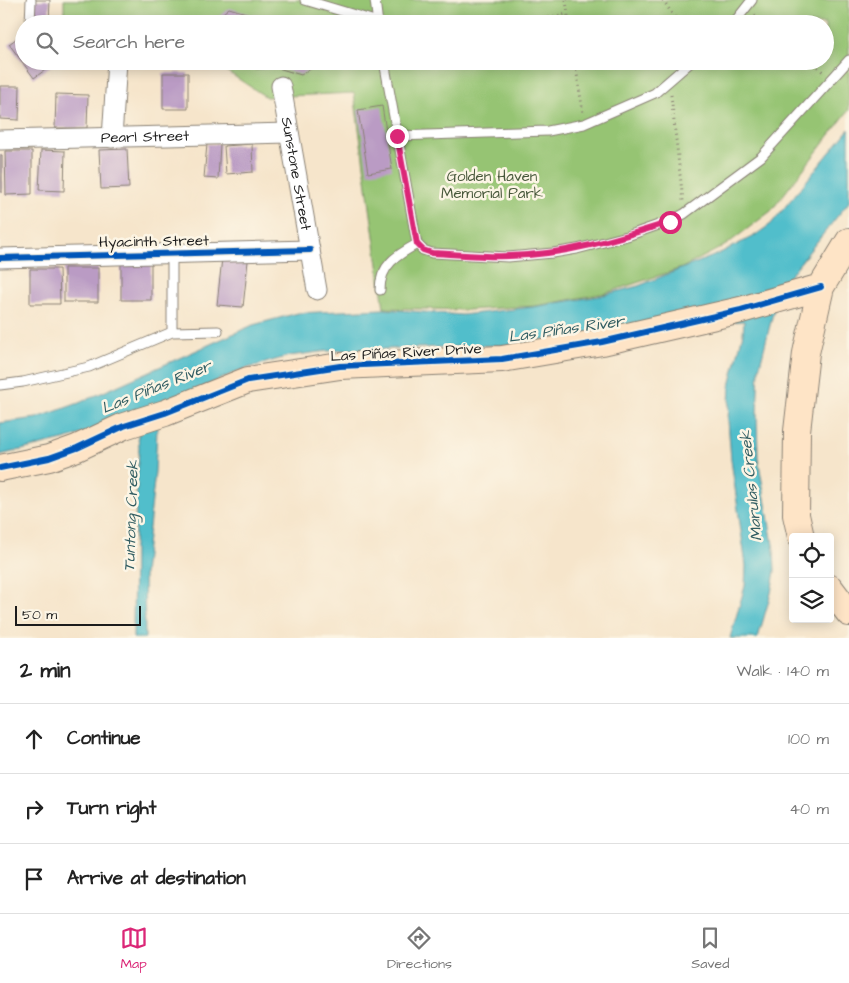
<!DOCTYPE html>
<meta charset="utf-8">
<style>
:root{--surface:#fff;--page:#f2f2f2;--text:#222;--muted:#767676;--line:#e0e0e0;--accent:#db2777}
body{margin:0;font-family:"Architects Daughter",sans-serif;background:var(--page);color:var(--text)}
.controls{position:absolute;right:15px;bottom:15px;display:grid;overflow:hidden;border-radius:5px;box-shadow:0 2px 12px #0003}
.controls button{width:45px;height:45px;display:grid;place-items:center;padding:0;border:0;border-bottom:1px solid var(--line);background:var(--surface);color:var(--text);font:25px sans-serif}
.scale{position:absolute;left:15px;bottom:12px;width:126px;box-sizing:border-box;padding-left:5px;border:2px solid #1c1c1c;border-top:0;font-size:14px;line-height:18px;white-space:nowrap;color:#1c1c1c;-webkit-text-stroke:4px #fcf5e5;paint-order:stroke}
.stop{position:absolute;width:15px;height:15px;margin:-11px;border:4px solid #db2777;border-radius:50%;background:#fff}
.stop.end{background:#db2777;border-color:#fff;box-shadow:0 1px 5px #0008}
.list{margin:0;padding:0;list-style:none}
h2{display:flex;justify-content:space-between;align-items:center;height:65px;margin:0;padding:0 20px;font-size:21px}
h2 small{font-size:16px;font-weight:400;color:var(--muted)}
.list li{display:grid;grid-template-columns:32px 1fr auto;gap:15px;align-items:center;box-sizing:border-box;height:70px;padding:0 20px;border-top:1px solid var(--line)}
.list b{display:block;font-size:19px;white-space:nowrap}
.list em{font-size:16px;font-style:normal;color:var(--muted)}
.icon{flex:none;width:28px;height:28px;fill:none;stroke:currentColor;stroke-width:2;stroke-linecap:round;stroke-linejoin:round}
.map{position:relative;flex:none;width:849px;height:638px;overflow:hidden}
.search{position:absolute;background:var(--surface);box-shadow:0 2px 12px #0003;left:15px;right:15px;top:15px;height:55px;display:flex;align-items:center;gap:12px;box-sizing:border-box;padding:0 18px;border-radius:28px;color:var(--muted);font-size:19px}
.sheet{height:275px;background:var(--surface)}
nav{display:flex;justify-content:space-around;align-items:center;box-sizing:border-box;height:70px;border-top:1px solid var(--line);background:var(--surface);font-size:14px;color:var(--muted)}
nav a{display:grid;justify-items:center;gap:2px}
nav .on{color:var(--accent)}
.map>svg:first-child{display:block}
.green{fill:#96c473;stroke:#597048}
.water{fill:#51becb;stroke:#366d74}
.building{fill:#ba9bc4}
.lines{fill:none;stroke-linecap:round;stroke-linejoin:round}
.lane-casing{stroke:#898074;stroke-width:11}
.street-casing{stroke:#898074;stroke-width:21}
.secondary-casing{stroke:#898074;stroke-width:28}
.path{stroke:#898074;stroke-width:3;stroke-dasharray:1 4;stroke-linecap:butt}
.lane{stroke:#fff;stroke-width:9}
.street{stroke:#fff;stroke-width:19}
.secondary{stroke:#fee4c6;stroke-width:26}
.cycleway-casing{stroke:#fcf5e5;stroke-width:9}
.cycleway{stroke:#0057b8;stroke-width:6}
.route{stroke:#db2777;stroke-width:6}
.labels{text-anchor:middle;stroke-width:5;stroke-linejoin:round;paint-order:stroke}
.street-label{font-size:15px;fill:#1c1c1c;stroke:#fcf5e5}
.park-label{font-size:15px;fill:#47573a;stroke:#fcf5e5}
.water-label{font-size:16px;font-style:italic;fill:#315d62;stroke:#fcf5e5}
</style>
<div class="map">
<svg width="849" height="638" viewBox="0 0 849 638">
<rect width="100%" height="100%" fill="#fcf5e5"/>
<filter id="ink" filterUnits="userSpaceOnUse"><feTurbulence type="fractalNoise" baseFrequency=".02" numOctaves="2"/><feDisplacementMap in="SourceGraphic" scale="10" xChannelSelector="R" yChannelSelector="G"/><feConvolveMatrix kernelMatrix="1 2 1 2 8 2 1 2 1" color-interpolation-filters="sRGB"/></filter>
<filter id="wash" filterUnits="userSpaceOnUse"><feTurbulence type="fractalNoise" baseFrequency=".0096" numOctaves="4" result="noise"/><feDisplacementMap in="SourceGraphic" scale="20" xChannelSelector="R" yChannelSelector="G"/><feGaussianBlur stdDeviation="1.12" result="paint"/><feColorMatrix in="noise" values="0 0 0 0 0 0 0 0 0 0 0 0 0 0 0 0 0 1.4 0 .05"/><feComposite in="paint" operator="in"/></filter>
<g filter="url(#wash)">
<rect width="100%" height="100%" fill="#f6e5cb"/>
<path class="green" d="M64,0H849V110L771,211L726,245L682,268L606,293L536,306L467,310L384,308L354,93L266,97L211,61H825V24H64Z"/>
<path class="water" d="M849,129V202L779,289L759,369L757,414L758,458L774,550L775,571L771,593L758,638H730L745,586L746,566L731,460L728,420L730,386L743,333L744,321L627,327L505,345L327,351L289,356L238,371L158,408L155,472L144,574L145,638H133L134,546L139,447L136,415L67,439L0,455V423L37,418L79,403L253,325L298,313L384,309L462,315L533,307L599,296L638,286L716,255L754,236L771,224Z"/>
<g id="blocks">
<path class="building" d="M33,0H50L49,24H33Z
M229,8L253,15H274L283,24H210Z
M24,33V61H49L52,65L34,78L9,44Z
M247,61H319L320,63L301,75L278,68L256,69Z
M163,73H188V109H163Z
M0,86H20L19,120L0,119Z
M56,94L88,95L87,128H55Z
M382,106L392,169L368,173L358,110Z
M207,144H220L218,179L204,178Z
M252,144L253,172L226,174L224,146Z
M127,149L129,188L101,189L99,150Z
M41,150L65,151L64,191L39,190Z
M5,151H32V194L6,195Z
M0,155H2V192H0Z
M222,258L248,261L243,307L217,305Z
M121,262H151V300H121Z
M64,268H98V302H64Z
M30,269H59L60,304H30Z"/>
</g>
</g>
<g filter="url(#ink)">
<use href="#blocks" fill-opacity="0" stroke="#898074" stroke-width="1"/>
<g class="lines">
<g class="lane-casing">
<path id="lane" d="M305,0L378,22
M375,0L378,24
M30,24L31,0
M733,24L752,0
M384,61L417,244L423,250L432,253L508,257L553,253L577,249L627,236L670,221L684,214L761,157L849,60
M397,136L548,131L584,124L655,93L692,61
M172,253V332
M380,290C380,265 397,255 417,244
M0,385L23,382L89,367L172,332L218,331"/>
</g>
<g class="street-casing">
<g id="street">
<path id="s1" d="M281,86L317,290"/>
<path d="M112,138L117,61"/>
<path id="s2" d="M0,140L289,133"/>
<path d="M0,258L310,250"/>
</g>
</g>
<g class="secondary-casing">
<path id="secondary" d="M0,468L49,458L77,448L124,426L165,413L248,380L340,366L502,359L602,342L741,310L821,287
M801,537L796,515L797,431L806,353L821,287L849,241
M830,588L849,613"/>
</g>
<path class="path" d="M566,0L569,24
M663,0L679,24
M755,15L766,24
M509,24L568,14
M575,61L583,113
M810,61L823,72
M671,95L683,201"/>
<use href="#lane" class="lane"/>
<use href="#street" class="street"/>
<use href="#secondary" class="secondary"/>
<g class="cycleway-casing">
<path id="cycleway" d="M0,258L310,250
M0,468L49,458L77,448L124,426L165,413L248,380L340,366L502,359L602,342L741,310L821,287"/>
</g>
<use href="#cycleway" class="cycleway"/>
</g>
</g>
<g class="lines" filter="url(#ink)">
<path class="route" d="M397,136L417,244L423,250L432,253C457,254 483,257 509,256C565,255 617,239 670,222"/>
</g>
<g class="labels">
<g class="street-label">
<text dy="5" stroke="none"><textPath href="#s2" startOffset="145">Pearl Street</textPath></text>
<text dy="5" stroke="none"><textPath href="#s1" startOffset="89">Sunstone Street</textPath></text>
<text transform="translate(154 241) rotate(-1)" y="5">Hyacinth Street</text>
<text transform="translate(406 352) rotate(-3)" y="5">Las Piñas River Drive</text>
</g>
<g class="park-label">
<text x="492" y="181">Golden Haven<tspan x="492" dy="17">Memorial Park</tspan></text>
</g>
<g class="water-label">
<text transform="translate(566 328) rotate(-8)" y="6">Las Piñas River</text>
<text transform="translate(156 386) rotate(-22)" y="6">Las Piñas River</text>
<text transform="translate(750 486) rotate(-96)" y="6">Marulas Creek</text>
<text transform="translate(130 516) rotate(-88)" y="6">Tuntong Creek</text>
</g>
</g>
</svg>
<div class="controls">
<button><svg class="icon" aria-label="locate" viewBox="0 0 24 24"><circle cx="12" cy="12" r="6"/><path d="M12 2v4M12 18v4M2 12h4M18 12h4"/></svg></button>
<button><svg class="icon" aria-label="layers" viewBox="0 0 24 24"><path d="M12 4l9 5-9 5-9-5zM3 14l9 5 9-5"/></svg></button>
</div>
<div class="scale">50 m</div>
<div class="stop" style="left:670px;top:222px"></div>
<div class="stop end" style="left:397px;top:136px"></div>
<div class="search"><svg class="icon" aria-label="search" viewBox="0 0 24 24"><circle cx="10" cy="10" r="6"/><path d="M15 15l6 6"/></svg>Search here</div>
</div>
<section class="sheet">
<h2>2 min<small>Walk · 140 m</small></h2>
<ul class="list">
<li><svg class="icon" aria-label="ahead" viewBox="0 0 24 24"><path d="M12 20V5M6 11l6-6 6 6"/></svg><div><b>Continue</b></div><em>100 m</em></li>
<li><svg class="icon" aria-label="right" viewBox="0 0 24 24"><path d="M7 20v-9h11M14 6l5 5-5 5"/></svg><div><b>Turn right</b></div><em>40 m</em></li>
<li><svg class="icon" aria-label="arrive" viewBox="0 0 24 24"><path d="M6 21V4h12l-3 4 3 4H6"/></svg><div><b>Arrive at destination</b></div></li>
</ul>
</section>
<nav>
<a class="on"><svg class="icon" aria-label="map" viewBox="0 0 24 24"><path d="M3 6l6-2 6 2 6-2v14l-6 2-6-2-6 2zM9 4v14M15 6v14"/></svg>Map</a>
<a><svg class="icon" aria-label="directions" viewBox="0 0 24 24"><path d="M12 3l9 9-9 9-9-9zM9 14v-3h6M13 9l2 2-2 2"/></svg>Directions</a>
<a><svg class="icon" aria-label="saved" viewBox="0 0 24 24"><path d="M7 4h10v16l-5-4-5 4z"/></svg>Saved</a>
</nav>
